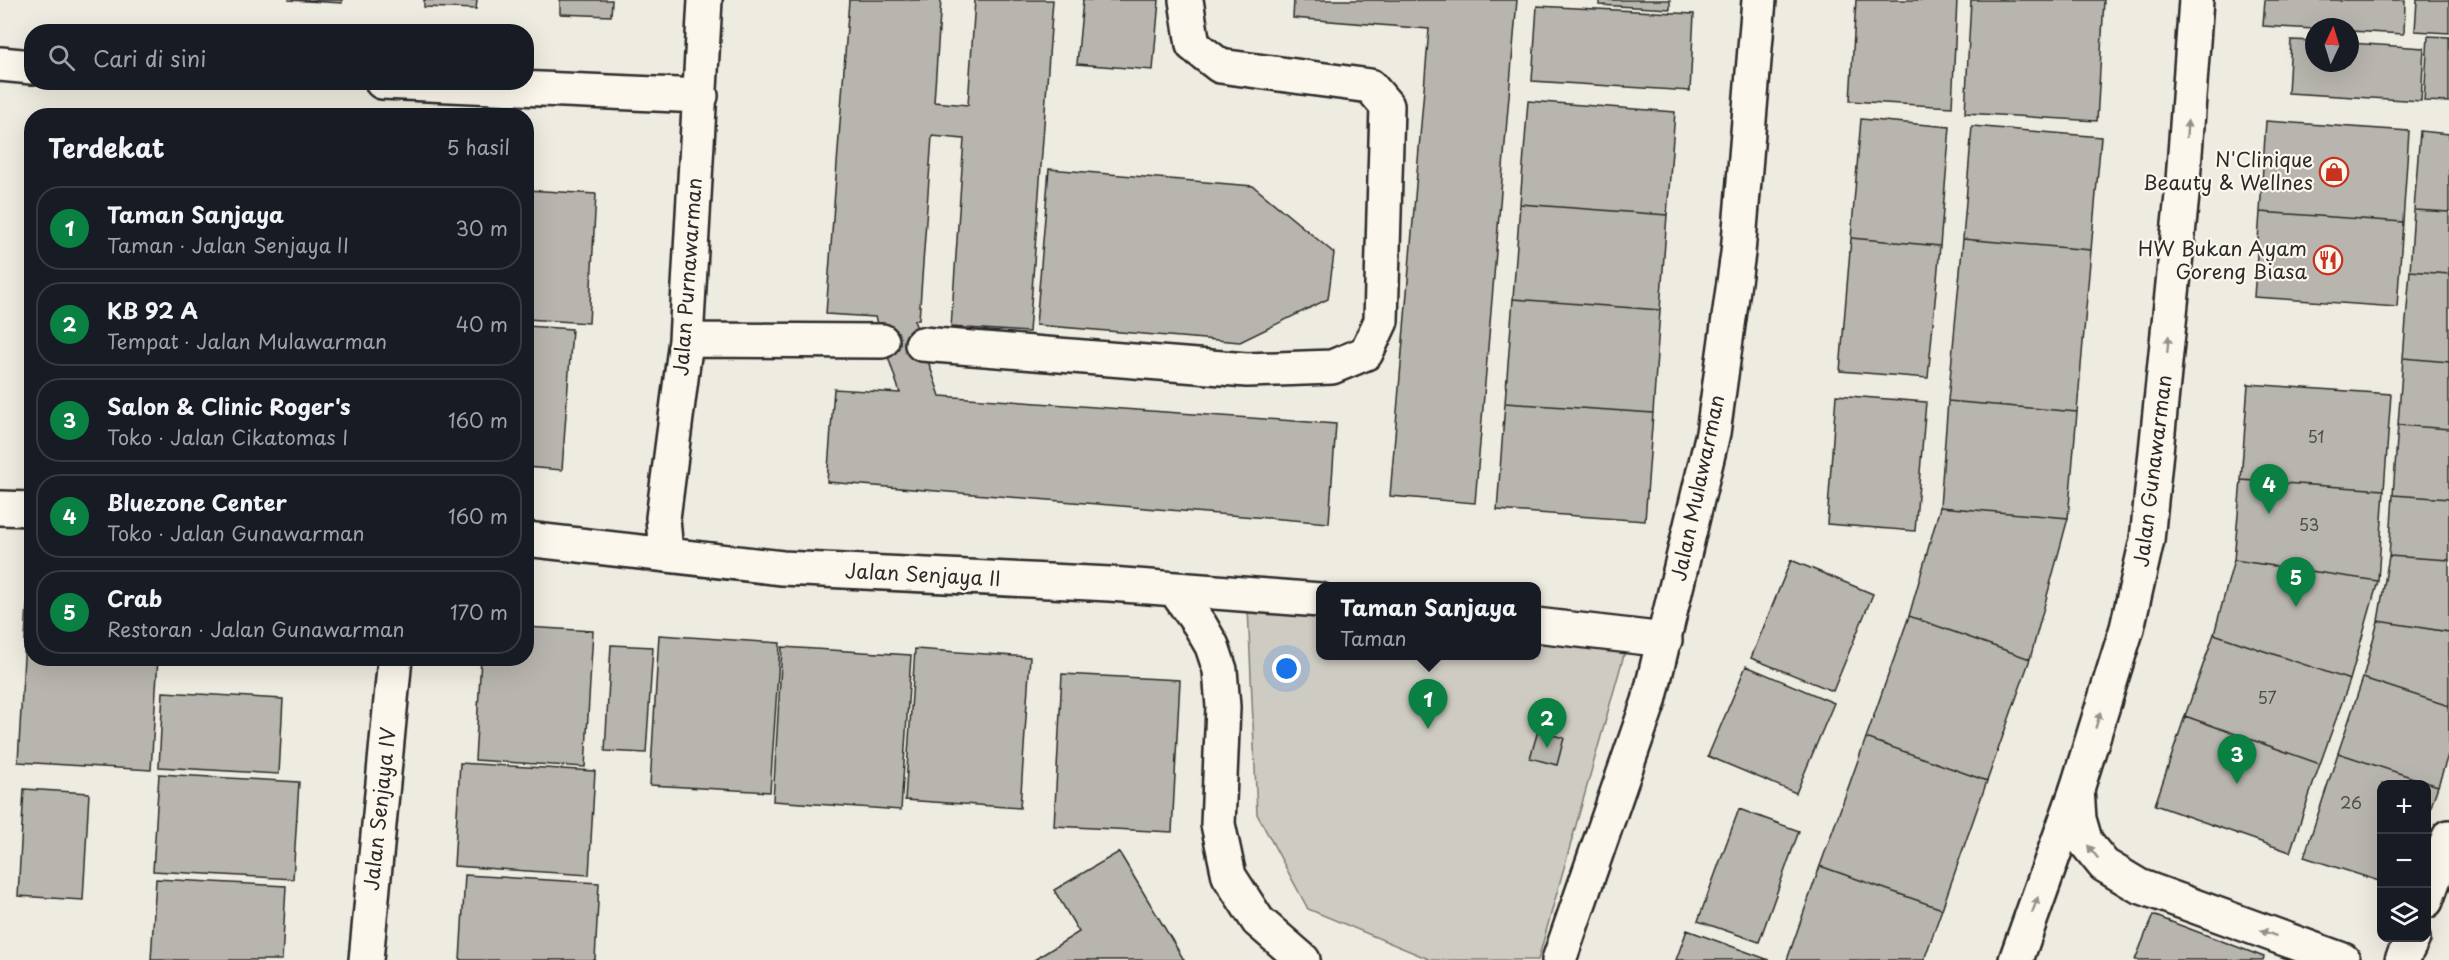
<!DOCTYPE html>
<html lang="id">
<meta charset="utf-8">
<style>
:root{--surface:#171b24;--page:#242831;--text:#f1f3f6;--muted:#9ea1a6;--line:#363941;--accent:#0b8043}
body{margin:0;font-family:"Playpen Sans",sans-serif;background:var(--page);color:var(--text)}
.controls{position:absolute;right:18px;bottom:18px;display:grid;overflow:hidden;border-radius:12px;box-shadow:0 6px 24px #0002}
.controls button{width:54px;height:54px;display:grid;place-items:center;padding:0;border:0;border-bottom:2px solid var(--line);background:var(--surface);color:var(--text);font:30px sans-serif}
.compass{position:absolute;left:2305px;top:18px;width:54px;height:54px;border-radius:50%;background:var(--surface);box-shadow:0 6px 24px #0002;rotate:4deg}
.you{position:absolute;left:1287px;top:669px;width:21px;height:21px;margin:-15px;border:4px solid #fff;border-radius:50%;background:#1a73e8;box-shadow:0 0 0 9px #1a73e833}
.badge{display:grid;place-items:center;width:39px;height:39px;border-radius:50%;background:var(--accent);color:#fff;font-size:20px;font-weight:700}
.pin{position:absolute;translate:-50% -50px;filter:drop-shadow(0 2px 3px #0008)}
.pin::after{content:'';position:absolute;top:32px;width:21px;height:18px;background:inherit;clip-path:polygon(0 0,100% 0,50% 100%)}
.popup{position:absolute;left:1316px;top:582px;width:225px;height:78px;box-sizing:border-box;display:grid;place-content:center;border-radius:12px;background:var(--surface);filter:drop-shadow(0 2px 4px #0005);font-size:20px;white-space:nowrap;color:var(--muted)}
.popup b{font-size:22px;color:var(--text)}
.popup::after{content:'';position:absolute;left:50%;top:100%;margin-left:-12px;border:12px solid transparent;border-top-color:var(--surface)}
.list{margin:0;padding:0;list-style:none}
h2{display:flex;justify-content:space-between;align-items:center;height:78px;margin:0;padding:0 24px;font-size:26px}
h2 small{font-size:20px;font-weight:400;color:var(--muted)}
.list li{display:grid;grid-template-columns:39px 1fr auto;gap:18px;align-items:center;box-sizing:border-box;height:84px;margin:0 12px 12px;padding:0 12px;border:2px solid var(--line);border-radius:24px}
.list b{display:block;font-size:22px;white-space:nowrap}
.list p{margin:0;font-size:20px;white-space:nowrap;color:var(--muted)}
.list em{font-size:20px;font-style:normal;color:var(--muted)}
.icon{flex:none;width:33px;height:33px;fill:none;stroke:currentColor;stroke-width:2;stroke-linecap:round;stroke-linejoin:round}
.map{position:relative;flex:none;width:2449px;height:960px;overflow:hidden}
.search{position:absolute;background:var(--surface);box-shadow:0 6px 24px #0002;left:24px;top:24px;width:510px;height:66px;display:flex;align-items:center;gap:15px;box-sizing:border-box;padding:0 21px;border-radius:24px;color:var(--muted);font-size:22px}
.panel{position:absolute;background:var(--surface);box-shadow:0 6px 24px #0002;left:24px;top:108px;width:510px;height:558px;border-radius:24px}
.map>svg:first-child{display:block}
.green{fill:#cecbc2;stroke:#7c7b76;stroke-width:1.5}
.building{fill:#b8b5ae;stroke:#2b2b2b;stroke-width:1.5}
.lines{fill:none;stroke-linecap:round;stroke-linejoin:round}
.minor-casing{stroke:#2b2b2b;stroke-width:38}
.major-casing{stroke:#2b2b2b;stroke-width:38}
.minor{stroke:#fbf7ec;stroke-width:33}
.major{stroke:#fbf7ec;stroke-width:33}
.oneway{fill:#93918c}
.labels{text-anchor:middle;stroke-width:4.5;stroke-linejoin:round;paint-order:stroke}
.number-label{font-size:16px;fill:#4e4e4c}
.poi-label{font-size:20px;fill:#2b2b2b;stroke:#fbf7ec;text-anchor:end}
.street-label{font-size:20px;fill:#2b2b2b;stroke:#fbf7ec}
</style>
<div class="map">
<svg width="2449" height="960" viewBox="0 0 2449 960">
<rect width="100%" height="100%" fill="#eeebe0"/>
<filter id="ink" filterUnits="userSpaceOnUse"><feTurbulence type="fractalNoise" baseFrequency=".0167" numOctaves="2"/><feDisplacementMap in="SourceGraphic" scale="12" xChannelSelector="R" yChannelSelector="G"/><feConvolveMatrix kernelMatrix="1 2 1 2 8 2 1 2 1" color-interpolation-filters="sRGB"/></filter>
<g filter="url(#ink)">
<path class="green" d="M1248,607L1320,614V656H1536V635L1627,644L1538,960H1431L1308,909L1257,814Z"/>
<path class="building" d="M288,0H342V3Z
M424,0H477L476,9L424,7Z
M560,0H612L611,16L560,14Z
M849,0H941L934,102L968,105L975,0H1053L1029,332L951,327L964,139L932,136L919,320H914L940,396L1336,424L1329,523L827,482L834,389L900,393L875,317L826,314Z
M1083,0H1159L1153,70L1077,64Z
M1294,0H1517L1475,503L1390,496L1429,29L1293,18Z
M1599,0H1670V9L1599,5Z
M1856,0H1957L1952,107L1850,101Z
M1971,0H2104L2097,121L1965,113Z
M2265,0H2405L2404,34L2350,31V27H2314V29L2263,26Z
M2417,0H2449V33L2415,31Z
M1537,6L1694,14L1690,91L1532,81Z
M2428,36L2449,37V102L2424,101Z
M2291,40L2314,41V63H2350V43L2424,48L2421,101L2288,93Z
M1528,101L1675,112L1667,215L1520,204Z
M1861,119L1950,127L1940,246L1851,238Z
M2266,121L2409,131L2403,222L2260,212Z
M1972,126L2101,137L2091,250L1963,239Z
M2420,131L2449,134V212L2414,210Z
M1049,169L1253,186L1334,253L1328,299L1240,342L1036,325Z
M526,190L596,194L589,323L526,319Z
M1520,204L1667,215L1660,310L1513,299Z
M2414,210L2449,212V274L2410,271Z
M2260,212L2403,222L2397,307L2254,297Z
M1851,238L1940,246L1928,378L1840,371Z
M1963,239L2091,250L2077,412L1948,401Z
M2410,271L2449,274V362L2403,358Z
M1513,299L1660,310L1653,413L1505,403Z
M32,303V420H24Z
M526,326L572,329L562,470L526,467Z
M2403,358L2449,362V429L2398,425Z
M2248,384L2391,394L2384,490L2241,480Z
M1836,395L1926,402L1915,531L1827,524Z
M1948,401L2077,412L2068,518L1940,507Z
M1505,403L1653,413L1645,521L1497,510Z
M2398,425L2449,429V499L2393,495Z
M2241,480L2384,490L2378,581L2234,560Z
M2393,495L2449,499V560L2389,556Z
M1940,507L2068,518L2030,659L1909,616Z
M2389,556L2449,560V632L2378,621Z
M1791,560L1873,594L1833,691L1751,658Z
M2234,560L2378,581L2350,680L2214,634Z
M27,605H32V658H158L151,770L18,762Z
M1909,616L2030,659L1987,781L1866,738Z
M2378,621L2449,632V706L2363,678Z
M526,627L593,631L585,767L475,760L481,658H526Z
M2214,634L2350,680L2320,764L2185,716Z
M659,635L780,643L770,792L650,785Z
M611,645L653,647L646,753L605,751Z
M782,647L911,655L901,810L773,801Z
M915,649L1030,657L1020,808L905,800Z
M1746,666L1834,703L1796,793L1708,756Z
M1062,674L1180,680L1172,832L1054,826Z
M2363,678L2449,706V752L2438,786L2338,753Z
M163,692L283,699L279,774L159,767Z
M2185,716L2320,764L2290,852L2155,805Z
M1538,731L1564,738L1557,765L1530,758Z
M1866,738L1987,781L1942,909L1820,866Z
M2338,753L2438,786L2426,821V784H2382V882L2304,857Z
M460,763L595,771L589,875L454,866Z
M159,774L299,782L293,879L153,871Z
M24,789L89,793L83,900L18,896Z
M1739,809L1799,831L1759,942L1698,921Z
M1119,852L1184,960H1034L1079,932L1054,890Z
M1820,866L1942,909L1924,960H1787Z
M465,875L599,883L595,960H460Z
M156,879L286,886L282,960H151Z
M2153,915L2264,957L2263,960H2135Z
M1687,930L1769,960H1676Z"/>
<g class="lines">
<g class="minor-casing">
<path id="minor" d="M0,64L32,67
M382,82L701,96
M686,340L882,341
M922,344L1247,370L1332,367L1366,353L1381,321L1387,106L1370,86L1220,66L1193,45L1186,0
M0,508L32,509
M526,539L782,568L1110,584L1320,600
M666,554L663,518L686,340L705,0
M1175,590L1200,625L1212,646L1220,670L1223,707L1218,824L1229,876L1258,921L1303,960
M1536,625L1665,640
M2077,789L2079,819L2086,843L2104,865L2139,886L2343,960
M2426,901L2449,837
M366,960L395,658
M1559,960L1649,701L1713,433L1738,253L1759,0
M2402,960L2413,938"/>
</g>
<g class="major-casing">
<path id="major" d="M2016,960L2077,789L2127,628L2147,540L2182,195L2196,0"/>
</g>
<use href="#minor" class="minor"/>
<use href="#major" class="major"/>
</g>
<defs><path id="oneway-solid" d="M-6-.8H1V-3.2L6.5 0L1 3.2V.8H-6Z" transform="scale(1.5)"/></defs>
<g class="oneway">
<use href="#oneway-solid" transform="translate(2187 129) rotate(-86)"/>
<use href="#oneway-solid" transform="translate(2168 344) rotate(-85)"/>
<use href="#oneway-solid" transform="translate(2098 720) rotate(-73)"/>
<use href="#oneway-solid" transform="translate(2093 852) rotate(-128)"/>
<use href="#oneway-solid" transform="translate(2035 905) rotate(-70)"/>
<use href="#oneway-solid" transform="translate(2268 933) rotate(-160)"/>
</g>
</g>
<defs>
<g id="shop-ring" transform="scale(1.5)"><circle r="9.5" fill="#fbf7ec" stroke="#c8321e" stroke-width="1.5"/><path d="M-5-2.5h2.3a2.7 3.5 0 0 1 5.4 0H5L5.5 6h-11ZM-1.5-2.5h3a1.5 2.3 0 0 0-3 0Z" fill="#c8321e"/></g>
<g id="restaurant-ring" transform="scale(1.5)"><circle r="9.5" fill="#fbf7ec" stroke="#c8321e" stroke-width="1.5"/><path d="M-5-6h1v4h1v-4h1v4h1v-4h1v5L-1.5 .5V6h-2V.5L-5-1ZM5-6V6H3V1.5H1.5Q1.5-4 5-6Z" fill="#c8321e"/></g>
</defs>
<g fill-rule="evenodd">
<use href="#shop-ring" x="2334" y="172"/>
<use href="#restaurant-ring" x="2328" y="260"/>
</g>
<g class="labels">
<g class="number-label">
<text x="2316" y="443">51</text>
<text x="2309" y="531">53</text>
<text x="2267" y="704">57</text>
<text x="2351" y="809">26</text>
</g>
<g class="poi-label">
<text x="2313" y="167">N'Clinique<tspan x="2313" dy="23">Beauty &amp; Wellnes</tspan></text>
<text x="2307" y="256">HW Bukan Ayam<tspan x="2307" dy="23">Goreng Biasa</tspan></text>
</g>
<g class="street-label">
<text transform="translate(688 277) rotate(-86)" y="7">Jalan Purnawarman</text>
<text transform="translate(2153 471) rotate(-83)" y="7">Jalan Gunawarman</text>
<text transform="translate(1698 488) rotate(-78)" y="7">Jalan Mulawarman</text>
<text transform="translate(923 575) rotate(3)" y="7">Jalan Senjaya II</text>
<text transform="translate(380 809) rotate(-84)" y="7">Jalan Senjaya IV</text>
</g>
</g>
</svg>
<div class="controls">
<button>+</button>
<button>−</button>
<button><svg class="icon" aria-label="layers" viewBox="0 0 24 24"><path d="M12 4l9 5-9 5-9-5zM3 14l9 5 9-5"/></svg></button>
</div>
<svg class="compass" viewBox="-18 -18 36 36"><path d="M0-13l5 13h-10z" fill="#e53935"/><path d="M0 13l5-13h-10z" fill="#9ea1a6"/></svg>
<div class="you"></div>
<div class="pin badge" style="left:1428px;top:729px">1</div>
<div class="popup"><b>Taman Sanjaya</b>Taman</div>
<div class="pin badge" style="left:1547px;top:748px">2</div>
<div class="pin badge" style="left:2237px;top:784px">3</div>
<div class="pin badge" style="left:2269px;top:514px">4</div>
<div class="pin badge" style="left:2296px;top:607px">5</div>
<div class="search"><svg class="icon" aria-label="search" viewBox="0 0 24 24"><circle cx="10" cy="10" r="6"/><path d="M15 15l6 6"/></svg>Cari di sini</div>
<section class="panel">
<h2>Terdekat<small>5 hasil</small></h2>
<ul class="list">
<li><span class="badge">1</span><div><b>Taman Sanjaya</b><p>Taman · Jalan Senjaya II</p></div><em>30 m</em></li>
<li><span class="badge">2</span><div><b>KB 92 A</b><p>Tempat · Jalan Mulawarman</p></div><em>40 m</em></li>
<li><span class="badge">3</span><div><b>Salon &amp; Clinic Roger's</b><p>Toko · Jalan Cikatomas I</p></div><em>160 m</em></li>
<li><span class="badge">4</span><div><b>Bluezone Center</b><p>Toko · Jalan Gunawarman</p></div><em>160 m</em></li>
<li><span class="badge">5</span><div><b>Crab</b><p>Restoran · Jalan Gunawarman</p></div><em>170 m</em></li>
</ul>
</section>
</div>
